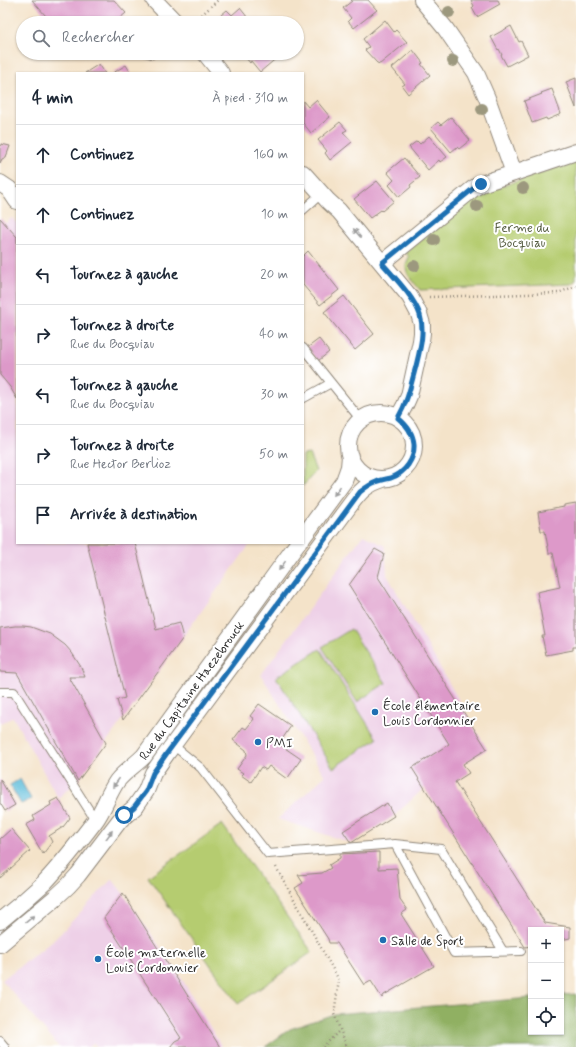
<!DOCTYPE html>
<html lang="fr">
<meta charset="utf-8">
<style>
:root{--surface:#fff;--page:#f2f2f3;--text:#1f2937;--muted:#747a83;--line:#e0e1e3}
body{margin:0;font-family:Mynerve,sans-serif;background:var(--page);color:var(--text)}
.controls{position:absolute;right:12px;bottom:12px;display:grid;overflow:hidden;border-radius:0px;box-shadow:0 1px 3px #0004}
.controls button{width:36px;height:36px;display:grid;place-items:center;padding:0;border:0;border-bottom:1px solid var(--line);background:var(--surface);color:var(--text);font:20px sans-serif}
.stop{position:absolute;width:12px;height:12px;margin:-9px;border:3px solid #1f6fb2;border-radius:50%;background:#fff}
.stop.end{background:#1f6fb2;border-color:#fff;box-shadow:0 1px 4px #0008}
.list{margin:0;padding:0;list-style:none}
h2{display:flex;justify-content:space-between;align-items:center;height:52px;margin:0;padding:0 16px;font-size:17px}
h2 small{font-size:13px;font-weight:400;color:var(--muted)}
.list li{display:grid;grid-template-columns:26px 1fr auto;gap:12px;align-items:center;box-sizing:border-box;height:60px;padding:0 16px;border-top:1px solid var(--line)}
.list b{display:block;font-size:15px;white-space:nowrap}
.list p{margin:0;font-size:13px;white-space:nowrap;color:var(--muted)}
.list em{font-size:13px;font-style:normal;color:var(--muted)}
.icon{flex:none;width:22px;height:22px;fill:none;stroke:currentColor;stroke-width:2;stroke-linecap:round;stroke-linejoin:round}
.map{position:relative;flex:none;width:576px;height:1047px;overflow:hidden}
.search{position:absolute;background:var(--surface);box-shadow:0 1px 3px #0004;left:16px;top:16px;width:288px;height:44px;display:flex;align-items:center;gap:10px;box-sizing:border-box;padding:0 14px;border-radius:22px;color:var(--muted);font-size:15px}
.panel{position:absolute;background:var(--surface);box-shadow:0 1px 3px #0004;left:16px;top:72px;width:288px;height:472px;border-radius:0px}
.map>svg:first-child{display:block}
.built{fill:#eed0e7}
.green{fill:#b5cc70;stroke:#707c4e}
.forest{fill:#90b062;stroke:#5e6e46}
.water{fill:#5abbd9;stroke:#427382}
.building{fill:#dd99c9}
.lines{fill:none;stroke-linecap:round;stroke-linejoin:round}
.lane-casing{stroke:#90877a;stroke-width:10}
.street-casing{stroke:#90877a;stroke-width:18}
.path{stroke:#90877a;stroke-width:2.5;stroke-dasharray:1 3;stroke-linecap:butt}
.lane{stroke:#fff;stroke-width:8}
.street{stroke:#fff;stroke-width:16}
.tree{fill:#9c987e}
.oneway{fill:#a0a0a0}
.route{stroke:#1f6fb2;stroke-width:5}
.poi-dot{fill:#1f6fb2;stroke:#fff;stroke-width:1.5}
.labels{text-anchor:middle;stroke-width:4;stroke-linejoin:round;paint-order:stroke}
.park-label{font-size:13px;fill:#545b40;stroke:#fff}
.street-label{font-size:13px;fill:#2b2b2b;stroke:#fff}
.poi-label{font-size:13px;fill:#2b2b2b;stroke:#fff;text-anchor:start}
</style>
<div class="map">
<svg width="576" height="1047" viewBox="0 0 576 1047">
<rect width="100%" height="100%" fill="#fff"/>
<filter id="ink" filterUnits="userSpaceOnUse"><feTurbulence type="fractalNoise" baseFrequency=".025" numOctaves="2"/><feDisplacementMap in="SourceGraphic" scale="8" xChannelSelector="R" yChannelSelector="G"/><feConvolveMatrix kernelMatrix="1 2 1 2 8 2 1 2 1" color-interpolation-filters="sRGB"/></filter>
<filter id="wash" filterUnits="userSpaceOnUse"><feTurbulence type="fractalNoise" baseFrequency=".012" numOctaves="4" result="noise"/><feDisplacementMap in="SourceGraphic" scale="16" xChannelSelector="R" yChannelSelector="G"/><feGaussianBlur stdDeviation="0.9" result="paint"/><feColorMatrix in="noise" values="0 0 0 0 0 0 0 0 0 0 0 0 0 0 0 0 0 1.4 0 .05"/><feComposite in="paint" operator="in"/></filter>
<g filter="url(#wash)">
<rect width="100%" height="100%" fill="#f4e3c9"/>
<path class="built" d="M12,218L17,224V543H251L78,781L58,798L13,717L0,724V228Z
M363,535L385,546L387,575L487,749L424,788L394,816L351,843L278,819L325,776L261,675Z
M112,879L123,893L182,979L222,1047H97L94,1043L89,1047H59L2,980L55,939Z"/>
<path class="green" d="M576,161V279L575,281L571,284L420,290C411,278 401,272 409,257L406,253L476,195Z
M309,454L316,471L303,486V455Z
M351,629L386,683L357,702L322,647Z
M320,649L377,739L333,768L276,677Z
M222,824L312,952L238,1004L148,877Z"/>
<path class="forest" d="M576,994V1047H265L290,1029L334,1014L531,998V1032H561V995Z"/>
<path class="water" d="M20,779L31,799L21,804L10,785Z"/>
<g id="blocks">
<path class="building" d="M32,0H114L126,13L114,23H52Z
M351,0H368L377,10L354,28L348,21L351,18L343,8L352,1Z
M471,0H498L500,4L477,17L472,8L474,6Z
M240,8L252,23H217L215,20L227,10L232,15Z
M385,20L394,32L396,30L407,42L380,64L377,63L365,50L369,47L363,39Z
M511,26L519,42L521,41L528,55L507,66L501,55H502L499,49L498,50L491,37Z
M413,50L423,63L421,64L430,75L408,94L402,86L405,84L392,68Z
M141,53H160L153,59L138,55Z
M242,53H277L279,56L260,72L251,61L250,63Z
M99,64L105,73H85Z
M126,65L131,73H113Z
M576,78V108L566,82Z
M552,89L561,114L547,120L546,118L532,123L524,101L542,94L541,93Z
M316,100L330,117L311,133L303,123V101L308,107Z
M451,117L470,140L459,149L457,147L451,152L431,128L438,122L441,125Z
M340,122L347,130L343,132L352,142L330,160L325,153L327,151L318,140Z
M429,136L447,157L440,162L439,160L428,170L409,147L417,141L420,144Z
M1,144L10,146L6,157L2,159L0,163V148Z
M404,158L420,177L410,185L411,187L399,197L389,185L394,180L387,172Z
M377,181L394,201L382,211L381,210L370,218L354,199Z
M0,218L17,237V399L10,387L0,375Z
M308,251L339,290L320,305L303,285V256Z
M344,296L374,334L355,350L324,312Z
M319,339L329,352L318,361L307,348Z
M576,503V647H573V650L546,655L542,636H545L537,592L560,587L553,553H549L545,531H541L538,512L564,507V505Z
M87,543H135L156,629L179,623L183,638L123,720L117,700L125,698Z
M375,549L384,554L378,577L487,749L463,764L469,773L455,782L545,923L570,927V938L561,940V930H531V946L525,947L412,768L449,744L349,585Z
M15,626H23L31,627L50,634L65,645L72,653L81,667L85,677H69L106,743L78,781L17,673L0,672V628Z
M259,704L291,726L279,744L301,759L287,779L269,766L266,770L261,767L251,782L241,775L243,773L237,769L247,755L246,750L233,740L243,727L246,729L254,719L250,716Z
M0,779L15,805L5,811L0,803Z
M58,798L70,818L63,827L49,836L52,842L43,854L26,825L35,820L33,816L51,805L50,802Z
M387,803L394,816L351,843L343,831Z
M11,829L30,851L0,878V839Z
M379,852V869L397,868L400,900L407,910L401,914L434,966L384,995L382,998L371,981L364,985L337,943H329L328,939L295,888L303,883L298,875L322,873L331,868L329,865L340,858V854Z
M123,893L220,1047H170L175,1041L181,1038L104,918Z"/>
</g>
</g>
<g filter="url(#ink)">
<use href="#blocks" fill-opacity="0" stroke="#90877a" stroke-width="1"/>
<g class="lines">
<g class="lane-casing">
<path id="lane" d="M303,210L321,194
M303,348L361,420
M303,398H304L331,383
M0,692H14L96,821
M173,745L201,768L268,854L395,844
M503,951L441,849L395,844L454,953L521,951
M0,1041L5,1047"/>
</g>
<g class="street-casing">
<path id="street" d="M154,0L176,23
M422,0L445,28L476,73L487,98L514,173
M205,53L221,73
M303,173L328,201L339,211L410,297L419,314L422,324V333L421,341L409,396L405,405L398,418
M0,183L9,189L17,201
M382,263L474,188L481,184L514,173L576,152
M348 446a33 33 0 1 1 66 0a33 33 0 1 1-66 0Z
M303,537L344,481L349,467L350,456
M0,921C15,909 30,896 44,883C62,864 79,842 95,821C104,809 108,794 117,781C125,771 135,765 144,756L298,543
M0,944L55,898L68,886L78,875L120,820L135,807L146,791L153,773L167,753L350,505C360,491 367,484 383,479"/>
</g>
<path class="path" d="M193,23L218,0
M429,297L558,293L576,286
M276,867L339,980L334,1014L347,1047
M323,1047L340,1030"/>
<use href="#lane" class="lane"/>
<use href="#street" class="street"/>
</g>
<g class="tree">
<circle cx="449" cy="12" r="6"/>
<circle cx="453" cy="61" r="6"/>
<circle cx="482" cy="109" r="6"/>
<circle cx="523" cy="188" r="6"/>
<circle cx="477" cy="206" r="6"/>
<circle cx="434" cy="240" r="6"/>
<circle cx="414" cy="266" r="6"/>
</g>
<defs><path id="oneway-solid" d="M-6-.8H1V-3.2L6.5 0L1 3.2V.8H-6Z"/></defs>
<g class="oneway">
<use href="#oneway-solid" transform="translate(357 233) rotate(-130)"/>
<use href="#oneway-solid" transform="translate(337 491) rotate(126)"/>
<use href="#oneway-solid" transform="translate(282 566) rotate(126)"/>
<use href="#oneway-solid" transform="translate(116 783) rotate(126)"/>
<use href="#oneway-solid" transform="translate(109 835) rotate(-54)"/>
<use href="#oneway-solid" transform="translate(30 919) rotate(-40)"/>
</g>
</g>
<g class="lines" filter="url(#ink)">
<path class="route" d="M124,815L134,807L146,791L153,773L167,753L360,492C365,488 370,484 376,482C381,480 386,479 391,478C405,473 415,459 414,444C413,433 407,425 398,418C408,401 411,384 416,366C420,349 425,332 420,315C414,297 394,277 382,263L474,188L481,184"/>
</g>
<g class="poi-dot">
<circle cx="375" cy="712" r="4"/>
<circle cx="258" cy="742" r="4"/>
<circle cx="383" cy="940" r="4"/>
<circle cx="98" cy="959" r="4"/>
</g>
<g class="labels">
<g class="park-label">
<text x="522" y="232">Ferme du<tspan x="522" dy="15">Bocquiau</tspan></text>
</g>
<g class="street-label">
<text transform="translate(191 690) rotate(-54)" y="5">Rue du Capitaine Haezebrouck</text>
</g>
<g class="poi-label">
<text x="383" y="710">École élémentaire<tspan x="383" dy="15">Louis Cordonnier</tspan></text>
<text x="266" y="747">PMI</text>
<text x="391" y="945">Salle de Sport</text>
<text x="106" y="957">École maternelle<tspan x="106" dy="15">Louis Cordonnier</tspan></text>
</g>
</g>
</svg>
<div class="controls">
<button>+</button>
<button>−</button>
<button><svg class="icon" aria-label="locate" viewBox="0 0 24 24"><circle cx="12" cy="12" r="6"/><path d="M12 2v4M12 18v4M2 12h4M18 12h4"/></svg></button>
</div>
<div class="stop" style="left:124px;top:815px"></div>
<div class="stop end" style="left:481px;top:184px"></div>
<div class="search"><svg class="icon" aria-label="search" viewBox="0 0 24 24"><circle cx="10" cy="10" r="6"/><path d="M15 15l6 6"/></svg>Rechercher</div>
<section class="panel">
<h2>4 min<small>À pied · 310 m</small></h2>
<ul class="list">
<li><svg class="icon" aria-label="ahead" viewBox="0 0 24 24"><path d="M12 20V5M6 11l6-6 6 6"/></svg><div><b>Continuez</b></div><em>160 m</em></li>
<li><svg class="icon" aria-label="ahead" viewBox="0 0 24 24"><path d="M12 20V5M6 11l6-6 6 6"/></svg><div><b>Continuez</b></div><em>10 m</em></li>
<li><svg class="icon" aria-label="left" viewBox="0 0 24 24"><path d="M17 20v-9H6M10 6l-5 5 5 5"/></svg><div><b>Tournez à gauche</b></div><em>20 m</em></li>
<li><svg class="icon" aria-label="right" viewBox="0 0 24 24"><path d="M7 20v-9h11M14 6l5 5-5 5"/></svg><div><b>Tournez à droite</b><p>Rue du Bocquiau</p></div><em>40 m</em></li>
<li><svg class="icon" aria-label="left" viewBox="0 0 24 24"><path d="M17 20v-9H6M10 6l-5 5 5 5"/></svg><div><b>Tournez à gauche</b><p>Rue du Bocquiau</p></div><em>30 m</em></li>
<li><svg class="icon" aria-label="right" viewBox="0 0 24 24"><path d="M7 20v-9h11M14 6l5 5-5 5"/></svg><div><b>Tournez à droite</b><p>Rue Hector Berlioz</p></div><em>50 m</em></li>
<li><svg class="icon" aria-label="arrive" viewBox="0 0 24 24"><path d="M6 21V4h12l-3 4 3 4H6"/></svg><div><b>Arrivée à destination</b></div></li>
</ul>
</section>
</div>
